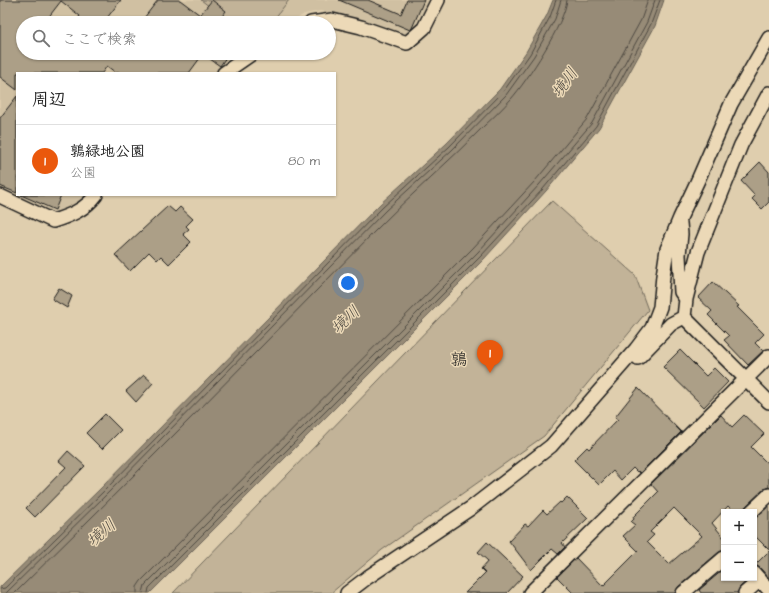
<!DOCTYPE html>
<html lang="ja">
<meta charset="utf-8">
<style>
:root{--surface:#fff;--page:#f6f6f6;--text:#222;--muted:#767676;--line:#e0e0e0;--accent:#ea580c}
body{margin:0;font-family:"Architects Daughter","Klee One",sans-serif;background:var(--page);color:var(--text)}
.controls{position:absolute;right:12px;bottom:12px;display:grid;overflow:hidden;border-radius:0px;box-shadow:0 1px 3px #0004}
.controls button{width:36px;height:36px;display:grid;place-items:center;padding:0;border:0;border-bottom:1px solid var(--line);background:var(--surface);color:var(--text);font:20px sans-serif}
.you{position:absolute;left:348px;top:283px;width:14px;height:14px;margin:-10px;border:3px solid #fff;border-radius:50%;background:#1a73e8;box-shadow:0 0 0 6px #1a73e833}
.badge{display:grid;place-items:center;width:26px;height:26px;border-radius:50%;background:var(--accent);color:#fff;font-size:13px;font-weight:700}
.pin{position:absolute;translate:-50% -33px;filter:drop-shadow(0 1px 2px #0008)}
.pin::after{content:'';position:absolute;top:21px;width:14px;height:12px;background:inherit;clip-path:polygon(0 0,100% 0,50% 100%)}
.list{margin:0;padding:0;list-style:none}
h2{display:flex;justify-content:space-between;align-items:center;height:52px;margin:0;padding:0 16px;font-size:17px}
h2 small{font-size:13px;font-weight:400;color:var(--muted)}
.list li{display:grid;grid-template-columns:26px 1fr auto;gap:12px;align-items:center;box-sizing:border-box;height:72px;padding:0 16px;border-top:1px solid var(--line)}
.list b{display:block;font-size:15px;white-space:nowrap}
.list p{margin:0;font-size:13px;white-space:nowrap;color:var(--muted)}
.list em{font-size:13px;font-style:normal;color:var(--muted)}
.icon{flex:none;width:22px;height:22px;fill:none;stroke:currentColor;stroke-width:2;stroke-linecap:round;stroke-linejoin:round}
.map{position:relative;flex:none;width:769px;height:593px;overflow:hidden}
.search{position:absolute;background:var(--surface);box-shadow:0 1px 3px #0004;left:16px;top:16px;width:320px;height:44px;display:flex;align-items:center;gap:10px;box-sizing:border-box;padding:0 14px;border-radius:22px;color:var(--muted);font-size:15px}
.panel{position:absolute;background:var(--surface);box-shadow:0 1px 3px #0004;left:16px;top:72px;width:320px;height:124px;border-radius:0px}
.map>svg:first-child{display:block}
.built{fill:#d0c0a2}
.green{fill:#c2b398;stroke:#6f685a}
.water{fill:#978b77;stroke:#665f53}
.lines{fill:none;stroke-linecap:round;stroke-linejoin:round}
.shore{stroke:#4d4840;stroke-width:1}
.building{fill:#ac9f87;stroke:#1c1c1c;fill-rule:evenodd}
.minor-casing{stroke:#1c1c1c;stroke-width:16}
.minor{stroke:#ecd9b7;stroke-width:13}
.labels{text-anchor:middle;stroke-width:3;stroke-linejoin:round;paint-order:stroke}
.water-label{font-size:16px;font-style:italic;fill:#4d4840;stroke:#ecd9b7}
.quarter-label{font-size:17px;fill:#1c1c1c;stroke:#ecd9b7}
</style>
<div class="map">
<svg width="769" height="593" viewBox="0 0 769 593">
<rect width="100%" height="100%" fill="#dfceae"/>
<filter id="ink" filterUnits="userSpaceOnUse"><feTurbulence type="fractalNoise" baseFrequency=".025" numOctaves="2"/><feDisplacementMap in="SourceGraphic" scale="8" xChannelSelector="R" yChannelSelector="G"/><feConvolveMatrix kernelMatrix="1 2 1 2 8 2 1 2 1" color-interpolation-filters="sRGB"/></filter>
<g filter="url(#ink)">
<path class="built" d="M0,0H433L418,31L402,39L360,19L320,11L304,14L291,23H23V53H244L213,73H17V195H88L73,206L55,213L0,192V188L12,172L0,163Z"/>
<path class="green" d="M201,0H289L271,23H231Z
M552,201L635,275L648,310L544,436L382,550L331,593H173Z"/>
<path class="water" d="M553,0H664L655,26L599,128L546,191L484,259L150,593H0V587L101,488L380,204L446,144L500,89L526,52L547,15Z"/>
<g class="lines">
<path class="shore" d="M0,589L5,588L104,491L383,207L449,147L503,92L530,54L550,17L556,0
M6,593L107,494L386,210L452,150L506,95L534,56L555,19L561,0
M15,593C137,474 256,352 376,230C411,194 450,161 485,125C494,117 503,108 511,99C527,81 565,23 567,0
M137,593V587L141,581L473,248L535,181L587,119L641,20L648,0
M143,593L145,585L478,252L539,185L592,123L647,22L655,0
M148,593L149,588L481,256L543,189L596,126L651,24L660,0"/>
</g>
<path class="building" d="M0,0H121L103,23H74L80,16L61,1L44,23H23V53H229L220,66L203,54L189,73H116L107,66L102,73H17V90L0,77Z
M158,0H180L200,15L212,0L226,11L217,23H140Z
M339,0H368L401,14L407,0H424L412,28L410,30Z
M17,96V193L0,186V118Z
M760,162L769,172V202L762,209L752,199L755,196L741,181Z
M21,195H61L55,210Z
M168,206L175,212L180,207L193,219L186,226L189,229L183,234L191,242L169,264L161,256L157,260L149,252L130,271L115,255Z
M713,282L739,306L737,307L764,334L755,343L763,351L748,365L724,340L729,336L708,315L712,311L698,298Z
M59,288L72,296L67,308L52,299Z
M680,350L706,376L714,368L728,382L704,407L663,367Z
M144,375L153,383L136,402L126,391Z
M638,388L681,432L640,473L638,471L637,472L633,468L621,480L613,471L599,485L574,460L587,447L589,449L618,419L615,417Z
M105,414L121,430L102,449L86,433Z
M721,415L732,427L744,415L764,434L751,447L769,465V487L764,489L746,506L743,512H734L728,506L712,523L724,538V550L719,552L678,587L675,593H573L557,577L576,558L603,586L638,551L623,536L635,525L631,522L634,519L633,517L658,492L651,484ZM674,508L702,536L669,564L647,542L654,535L650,532Z
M68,451L85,466L35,517L26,508L66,467L59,461Z
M567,497L588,518L562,543L565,547L558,554L552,549L531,570L509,541L525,524L528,526L543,510L547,514L560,502L561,503Z
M769,506V550L754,535V519Z
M487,542L523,576L507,593H465L485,573L481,569L488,561L478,552Z
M769,551V578L760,568L755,565Z
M724,569V578H748L749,579L740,587L737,593H701L699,590Z"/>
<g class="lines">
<g class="minor-casing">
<path id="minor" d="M311,23L332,20L361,27L407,43L424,28L438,0
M224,73L253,53
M769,93L741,145L698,252L686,299L684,317L769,402
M0,196L53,221C69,216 85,210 96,195
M680,223L681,234L679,255L681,292L686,299
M638,358L671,324L684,317
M751,512L769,495
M754,573L769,590
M347,593L368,577L471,508L551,446L636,349L652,328L660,307L663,276L667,249L680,218L698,180L731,104L769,38
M530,593L769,356
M683,593L724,558
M745,593L760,580"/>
</g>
<use href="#minor" class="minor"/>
</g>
</g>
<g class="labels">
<g class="water-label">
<text transform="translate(564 82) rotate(-53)" y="6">境川</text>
<text transform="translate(345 319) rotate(-43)" y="6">境川</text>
<text transform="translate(101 532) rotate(-40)" y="6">境川</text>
</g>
<g class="quarter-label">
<text x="459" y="365">鶉</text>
</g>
</g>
</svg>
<div class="controls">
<button>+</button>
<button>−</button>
</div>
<div class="you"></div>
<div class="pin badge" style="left:490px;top:373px">1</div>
<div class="search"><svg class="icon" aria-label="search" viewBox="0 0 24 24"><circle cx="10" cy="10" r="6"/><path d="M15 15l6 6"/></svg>ここで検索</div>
<section class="panel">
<h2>周辺<small></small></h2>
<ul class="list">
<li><span class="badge">1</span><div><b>鶉緑地公園</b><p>公園</p></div><em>80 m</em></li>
</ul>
</section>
</div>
